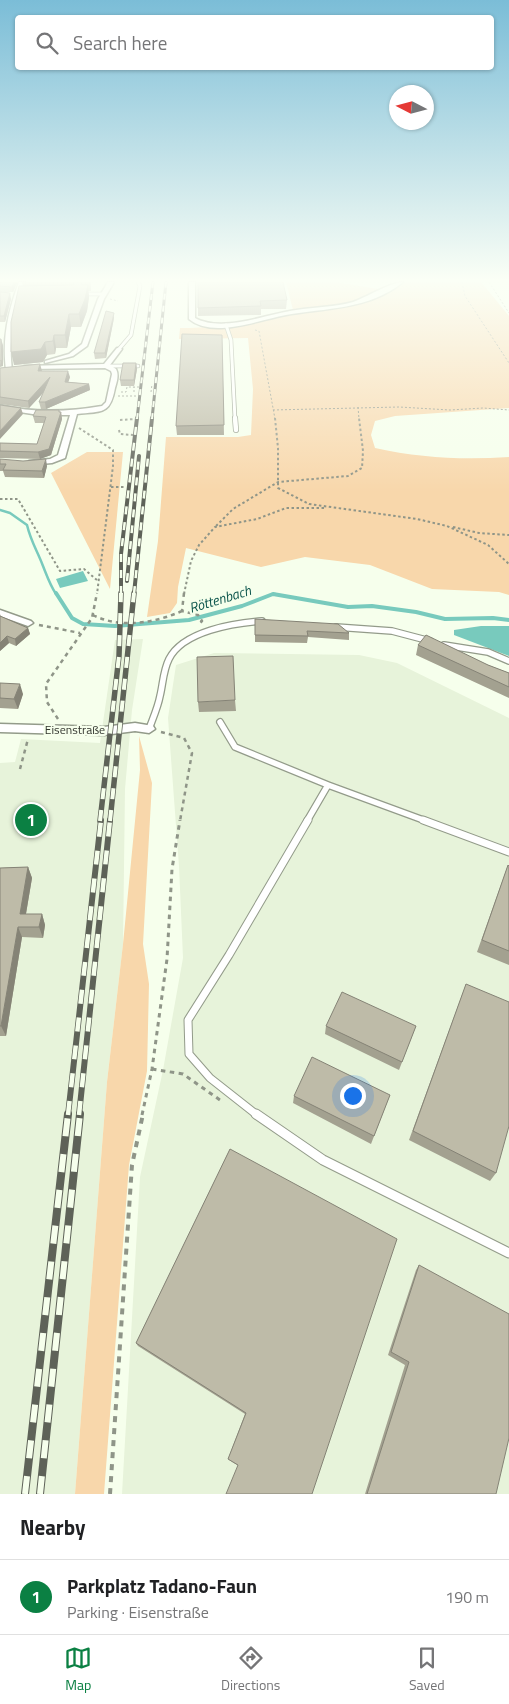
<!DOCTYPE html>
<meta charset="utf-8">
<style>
:root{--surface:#fff;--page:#f6f6f6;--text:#202124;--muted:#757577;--line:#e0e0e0;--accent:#0b8043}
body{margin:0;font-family:"Titillium Web",sans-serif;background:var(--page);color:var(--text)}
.compass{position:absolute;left:389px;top:85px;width:45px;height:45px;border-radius:50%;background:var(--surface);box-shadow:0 1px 4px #0004;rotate:276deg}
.you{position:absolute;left:352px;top:1095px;width:18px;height:18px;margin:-12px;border:4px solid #fff;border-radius:50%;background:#1a73e8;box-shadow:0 0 0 8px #1a73e833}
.badge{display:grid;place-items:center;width:32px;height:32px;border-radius:50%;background:var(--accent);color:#fff;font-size:16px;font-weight:700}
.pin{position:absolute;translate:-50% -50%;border:2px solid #fff;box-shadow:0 1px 5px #0006}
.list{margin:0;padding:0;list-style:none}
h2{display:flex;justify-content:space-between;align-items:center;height:65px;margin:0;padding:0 20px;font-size:21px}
h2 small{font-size:16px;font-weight:400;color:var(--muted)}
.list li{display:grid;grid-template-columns:32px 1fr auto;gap:15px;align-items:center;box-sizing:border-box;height:75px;padding:0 20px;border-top:1px solid var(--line)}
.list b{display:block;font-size:19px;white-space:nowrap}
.list p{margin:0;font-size:16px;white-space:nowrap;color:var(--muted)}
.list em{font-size:16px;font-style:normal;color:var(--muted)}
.icon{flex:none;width:28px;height:28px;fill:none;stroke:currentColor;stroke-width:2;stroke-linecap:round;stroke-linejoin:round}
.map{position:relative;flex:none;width:509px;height:1494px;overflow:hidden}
.search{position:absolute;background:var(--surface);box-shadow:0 1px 4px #0004;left:15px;right:15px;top:15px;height:55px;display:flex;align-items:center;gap:12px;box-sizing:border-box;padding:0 18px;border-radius:5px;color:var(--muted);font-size:19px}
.sheet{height:140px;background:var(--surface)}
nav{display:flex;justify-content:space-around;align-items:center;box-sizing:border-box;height:70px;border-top:1px solid var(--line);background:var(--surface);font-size:14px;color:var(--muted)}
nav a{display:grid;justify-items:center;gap:2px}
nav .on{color:var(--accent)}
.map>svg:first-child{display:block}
.built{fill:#e7f3da}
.green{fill:#f8d7ab}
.water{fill:#78cabd}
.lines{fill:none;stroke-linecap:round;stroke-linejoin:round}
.stream-far1{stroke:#78cabd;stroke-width:2.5}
.stream{stroke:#78cabd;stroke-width:4}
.service-far4-casing{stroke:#939b8a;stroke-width:4.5}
.service-far3-casing{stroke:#939b8a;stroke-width:6}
.service-far2-casing{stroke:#939b8a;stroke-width:8}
.service-far1-casing{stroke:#939b8a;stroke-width:9}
.service-casing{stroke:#939b8a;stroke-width:11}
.minor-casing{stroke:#939b8a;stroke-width:3}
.path-far4{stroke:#8f9588;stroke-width:1;stroke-dasharray:2 2;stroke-linecap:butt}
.path-far3{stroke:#8f9588;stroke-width:2;stroke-dasharray:2.5 2.5;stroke-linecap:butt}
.path-far2{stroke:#8f9588;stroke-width:2.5;stroke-dasharray:4 4;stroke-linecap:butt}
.path-far1{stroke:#8f9588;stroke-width:3;stroke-dasharray:4.5 4.5;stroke-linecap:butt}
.path{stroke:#8f9588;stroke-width:4;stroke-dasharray:6 6;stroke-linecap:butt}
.service-far4{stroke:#fff;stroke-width:3}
.service-far3{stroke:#fff;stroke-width:4.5}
.service-far2{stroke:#fff;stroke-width:5.5}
.service-far1{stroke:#fff;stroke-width:7}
.service{stroke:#fff;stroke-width:9}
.minor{fill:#fff;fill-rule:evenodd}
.rail-far4-casing{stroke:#5e6258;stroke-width:3}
.rail-far3-casing{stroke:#5e6258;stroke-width:4}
.rail-far2-casing{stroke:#5e6258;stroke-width:5.5}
.rail-far1-casing{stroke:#5e6258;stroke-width:6}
.rail-casing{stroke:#5e6258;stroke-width:8}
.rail-far4{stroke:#f6ffec;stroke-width:2;stroke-dasharray:6;stroke-linecap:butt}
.rail-far3{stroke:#f6ffec;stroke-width:2.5;stroke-dasharray:8;stroke-linecap:butt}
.rail-far2{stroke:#f6ffec;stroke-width:4;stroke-dasharray:11;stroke-linecap:butt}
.rail-far1{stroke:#f6ffec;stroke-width:4.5;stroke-dasharray:14;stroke-linecap:butt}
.rail{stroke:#f6ffec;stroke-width:6;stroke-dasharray:18;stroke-linecap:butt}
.wall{fill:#a3a190}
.shaded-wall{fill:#858376}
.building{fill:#bebba8;stroke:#858376}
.labels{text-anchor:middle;stroke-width:4.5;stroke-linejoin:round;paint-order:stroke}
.street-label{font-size:12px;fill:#31342d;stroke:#f6ffec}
.water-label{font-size:14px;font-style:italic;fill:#0c554c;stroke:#f6ffec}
</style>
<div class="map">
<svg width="509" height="1494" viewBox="0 0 509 1494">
<rect width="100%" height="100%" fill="#f6ffec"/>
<path class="built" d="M143,639L132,710L125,789L123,944L107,1082L75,1494H0V763L15,762L21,739L100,743L115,640Z
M214,653L359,655L397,663L509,718V1494H122L140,1177L163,1070L183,958L179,866L168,718L176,665Z"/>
<path class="green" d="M286,282H335L391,291L406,282H481L509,316V408L395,416L375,421L371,435L375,448C420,458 463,460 509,457V595L499,592L432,589L370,565L305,557L261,567L186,548L178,587L177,603L170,613L147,617L158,541L166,437H238L251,435L253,389L248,338L179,339L180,328C219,328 255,322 294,314Z
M87,452H123L110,589L51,473Z
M139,736L152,783L143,944L149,984L147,1071L129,1165L104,1494H75L107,1082L123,944L140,770Z"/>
<path class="water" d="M83,571L88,581L60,588L56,579Z
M481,626H509V656L454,635V630Z"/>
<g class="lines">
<path class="stream-far1" d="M0,510L10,513L27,525C31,542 37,550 43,566C47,576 50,585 56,594
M272,594H275"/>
<path class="stream" d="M56,593L72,618L83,624L115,626L189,620L242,606L273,594L348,607L372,606L416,612L445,619L493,618L509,620"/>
<g class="service-far4-casing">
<path id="service-far4" d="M86,294H104
M226,325L231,340L235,419
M119,349L131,335L140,286L138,282
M106,366H138"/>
</g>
<g class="service-far3-casing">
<path id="service-far3" d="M235,418L236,430"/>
</g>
<g class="service-far2-casing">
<path id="service-far2" d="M336,627L392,631L430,641
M444,645L488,652L509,661
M220,722L235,747L328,785
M149,729C153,718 158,707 160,696C163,684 163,671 169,659C183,631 234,623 262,621
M307,821L328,785L426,821"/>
</g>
<g class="service-far1-casing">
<path id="service-far1" d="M423,820L509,852
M257,1115L210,1078L189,1054L188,1020L229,955L308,820"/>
</g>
<g class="service-casing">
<path id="service" d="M256,1114L323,1160L509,1253"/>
</g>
<g class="minor-casing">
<path id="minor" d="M19,282H25C14,312 8,338 12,370L9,372L6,370C2,338 8,312 19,282Z
M108,282H114L104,299L87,346L73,356L45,363V361L69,354L82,344L98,299Z
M189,282H195V318C223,333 266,314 296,310C315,307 335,307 353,302C367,297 391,282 403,282C369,310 325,308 286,315C258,320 213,339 189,319Z
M117,348L122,349L110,365L116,369C119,375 117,381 115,388C110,415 102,411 77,414L65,458L52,463L29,465V461L50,459L58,455L70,415H39L0,409V405C34,413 67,412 102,406L106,402L112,374L111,371L105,368L26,369L24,368V366L104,364Z
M0,610L31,621L33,623L28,626L0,616Z
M135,723L153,726L155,729L149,733L135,731L104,735L0,732V724L104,727Z"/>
</g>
<path class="path-far4" d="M462,282L465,296L509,363
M489,282L509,313
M110,299L118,301
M255,330L259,331L275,419
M121,392H126L127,387H134
M134,392V387H139
M151,392L152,384
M118,396H138
M358,407L359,419
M273,410L399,407L450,410L483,408L509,410"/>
<path class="path-far3" d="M275,418L278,448V488L309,504L417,519L447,526L488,545L509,564
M120,420L135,419
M79,428L113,450V466L97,594
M119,430L120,434L133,435
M111,487H126
M0,499H18L60,571L84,569L98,581
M216,526L233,509L278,482L348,476L362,468L363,451L359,418
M453,527L479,533L509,535
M184,594L191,561L199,545L215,527L257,519L286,508H326"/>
<path class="path-far2" d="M184,593L182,611L198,615L202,621L199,624
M93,615C120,629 155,623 182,611
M39,625L80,633
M58,719L47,702L46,684L92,618L97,593
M161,732L184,738L192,753L180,821
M20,769L28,739"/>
<path class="path-far1" d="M152,1069L183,1074L220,1100
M142,1115L152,1069L167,959L172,869L180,820"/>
<path class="path" d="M110,1494L132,1165L143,1114"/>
<use href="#service-far4" class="service-far4"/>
<use href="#service-far3" class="service-far3"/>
<use href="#service-far2" class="service-far2"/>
<use href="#service-far1" class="service-far1"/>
<use href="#service" class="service"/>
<use href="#minor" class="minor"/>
<g class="rail-far4-casing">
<path id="rail-far4" d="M137,419L153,282
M152,419L166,282"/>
</g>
<g class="rail-far3-casing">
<path id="rail-far3" d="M127,581L139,456
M121,594V554L137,418
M134,594L152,418"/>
</g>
<g class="rail-far2-casing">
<path id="rail-far2" d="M100,821L119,656L121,593
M110,821L134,593"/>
</g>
<g class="rail-far1-casing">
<path id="rail-far1" d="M68,1115L101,820
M79,1115L110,820"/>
</g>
<g class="rail-casing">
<path id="rail" d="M25,1494L68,1114
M40,1494L80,1114"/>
</g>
<use href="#rail-far4" class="rail-far4"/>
<use href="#rail-far3" class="rail-far3"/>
<use href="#rail-far2" class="rail-far2"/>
<use href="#rail-far1" class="rail-far1"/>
<use href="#rail" class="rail"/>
</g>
<path class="wall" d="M0,282H17V283L13,292H0Z
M22,282H91V291H88L89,297L87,311L81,327H71L67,348H56L55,354L47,355L43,362L14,365L23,286Z
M198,282L287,300L286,309H261V315L198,316Z
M0,292L11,299L5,322H0Z
M114,318L106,358L95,359L94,353Z
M222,335L224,435H177L176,426Z
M136,363L137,369L134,386H121L120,380Z
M40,364L41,371L70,377L68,382L89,384L90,390L46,409H41L39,402L44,392L29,408L0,404V368Z
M61,412L62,419L51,455L40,459L0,458V443L37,444L44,423H35L33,416Z
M0,459L47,466L44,478L5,477L3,471H0Z
M0,614L1,617L28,628L30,634L16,646L9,643L0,651Z
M255,619L349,633V640L308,637L307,643L255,642Z
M418,645L488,665L509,673V698L416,655Z
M0,683L23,694L18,709L0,708Z
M235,700L236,711L199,712L198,702Z
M508,865L509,866V965L477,952Z
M28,867L32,878L26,914H42L45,925L43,938L22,937L6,1036H0V868Z
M466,984L496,1173L490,1181L409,1140Z
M326,1026H416L399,1070L325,1034Z
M390,1095L371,1144L293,1103L294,1096Z
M230,1149L312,1494L237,1465L229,1460L228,1459L245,1414L138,1346L136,1343Z
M419,1265L496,1494H365L405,1365L388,1355L416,1270Z"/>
<path class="shaded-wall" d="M14,282L17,283L13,292L12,287Z
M88,285L89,297L87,311L81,327L79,314Z
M10,293L11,299L5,322L4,316Z
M114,313V318L106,358L105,353Z
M69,314L71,327L67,348L65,335Z
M54,335L56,348L55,354L53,341Z
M1,339L3,345V366L0,367Z
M45,342L47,355L43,362L14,365L11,352Z
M136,363L137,369L134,386V380Z
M40,364L42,371L39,378L38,371Z
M68,371L70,377L66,389L65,382Z
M50,377L51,384L29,408L28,401Z
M89,384L90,390L46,409L45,402Z
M21,408L23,414L0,439V431Z
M59,410L60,414L61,412L62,419L51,455L40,459L38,452Z
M46,459L47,466L44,478L42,471Z
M28,628L30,634L16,646L15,639Z
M7,636L9,643L0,651V643Z
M20,684L23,694L18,709L14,699Z
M28,867L32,878L24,925L20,914Z
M42,914L45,925L43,938L39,927Z
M18,927L22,937L6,1036L1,1026Z"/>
<path class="building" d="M0,282H14L12,287L0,286Z
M75,282H81L82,285H88L85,299L79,314H69L65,335H54L53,341L45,342L41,349L11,352V322L19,286L73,285Z
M198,282H283L287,300L260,301L261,306L198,308Z
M0,292L10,293L4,316H0Z
M106,311L114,313L105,353H94Z
M182,334L222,335L224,425L176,426Z
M0,339H1L2,360L0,361Z
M123,363H136L134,380H120Z
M40,364L38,371H68L65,382L89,384L45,402H39L50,377L28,401L0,397V368Z
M0,405L21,408L0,431Z
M36,410H59V412H61L49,449L38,452L0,451V443L37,444L46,417L33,416Z
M0,459L23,461L46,459L42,471L3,470L6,464H0Z
M0,616L28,628L15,639L7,636L0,643Z
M255,619L338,624L349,633L307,631L308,636L255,635Z
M426,635L488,665L509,673V687L418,645Z
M233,656L235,700L198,702L197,657Z
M0,683L20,684L14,699L0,698Z
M508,865L509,866V951L482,940Z
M28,867L20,914H42L39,927H18L1,1026H0V868Z
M466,984L509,1002V1126L496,1173L413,1131Z
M342,992L416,1026L402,1062L326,1026Z
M312,1057L390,1095L374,1136L294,1096Z
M230,1149L397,1239L312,1494H226L238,1465L228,1459L246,1413L136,1343Z
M419,1265L509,1314V1438L496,1494H367L409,1362L391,1352Z"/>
<linearGradient id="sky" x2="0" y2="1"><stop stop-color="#7bbdd7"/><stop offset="0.57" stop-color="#fbfff6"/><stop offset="1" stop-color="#fbfff6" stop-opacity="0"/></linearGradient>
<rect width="509" height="492" fill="url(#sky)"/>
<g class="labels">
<g class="street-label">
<text x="75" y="734">Eisenstraße</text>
</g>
<g class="water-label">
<text transform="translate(220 599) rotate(-17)" y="5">Röttenbach</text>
</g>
</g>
</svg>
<svg class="compass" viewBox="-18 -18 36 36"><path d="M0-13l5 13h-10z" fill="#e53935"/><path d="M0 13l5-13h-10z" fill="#757577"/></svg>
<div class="you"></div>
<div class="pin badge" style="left:31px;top:820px">1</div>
<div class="search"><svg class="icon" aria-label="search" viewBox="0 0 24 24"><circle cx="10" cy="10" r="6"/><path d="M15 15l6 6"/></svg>Search here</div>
</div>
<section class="sheet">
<h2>Nearby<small></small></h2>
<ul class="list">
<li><span class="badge">1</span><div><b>Parkplatz Tadano-Faun</b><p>Parking · Eisenstraße</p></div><em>190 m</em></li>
</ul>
</section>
<nav>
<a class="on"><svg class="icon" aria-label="map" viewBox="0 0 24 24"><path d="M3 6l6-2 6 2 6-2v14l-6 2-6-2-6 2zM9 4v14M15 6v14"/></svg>Map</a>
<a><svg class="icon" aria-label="directions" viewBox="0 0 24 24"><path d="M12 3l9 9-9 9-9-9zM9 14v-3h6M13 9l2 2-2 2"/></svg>Directions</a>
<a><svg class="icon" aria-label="saved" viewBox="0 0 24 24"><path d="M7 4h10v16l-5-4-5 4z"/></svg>Saved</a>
</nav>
